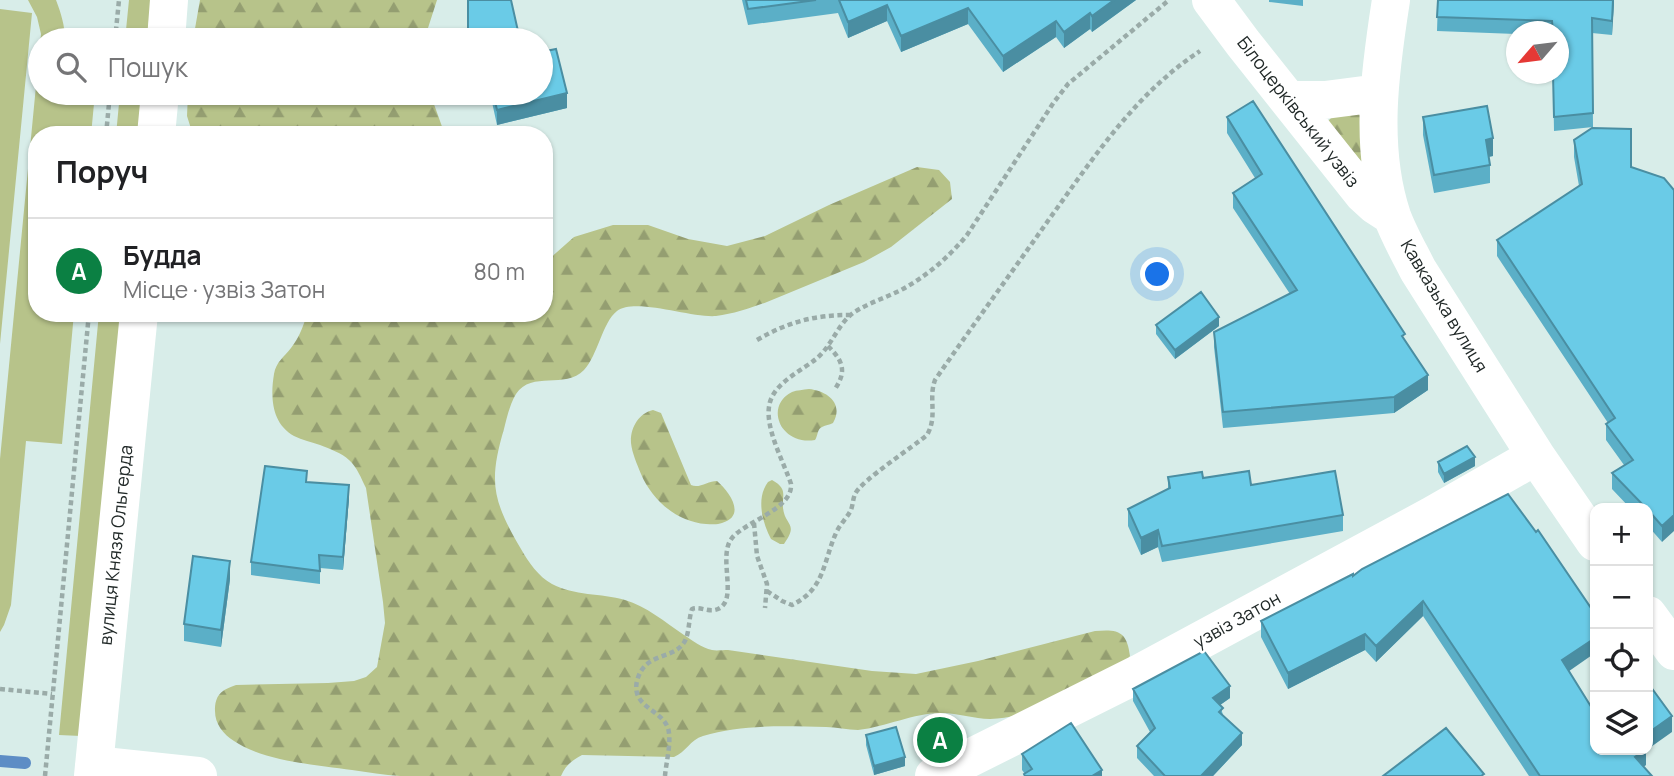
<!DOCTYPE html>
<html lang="uk">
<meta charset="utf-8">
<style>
:root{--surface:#fff;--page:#f6f6f6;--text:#202124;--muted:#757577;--line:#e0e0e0;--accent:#0b8043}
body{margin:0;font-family:Manrope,sans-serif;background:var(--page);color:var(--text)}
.controls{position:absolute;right:21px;bottom:21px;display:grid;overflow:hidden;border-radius:14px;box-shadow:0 2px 5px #0004}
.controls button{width:63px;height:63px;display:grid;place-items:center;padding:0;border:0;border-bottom:2px solid var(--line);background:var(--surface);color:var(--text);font:35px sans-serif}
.compass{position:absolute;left:1506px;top:21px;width:63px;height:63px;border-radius:50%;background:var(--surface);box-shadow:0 2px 5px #0004;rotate:242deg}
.you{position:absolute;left:1158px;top:275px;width:24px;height:24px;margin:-18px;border:5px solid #fff;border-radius:50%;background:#1a73e8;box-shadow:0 0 0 10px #1a73e833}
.badge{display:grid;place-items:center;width:46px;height:46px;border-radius:50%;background:var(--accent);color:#fff;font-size:23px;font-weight:700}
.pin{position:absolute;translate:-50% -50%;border:4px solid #fff;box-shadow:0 2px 7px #0006}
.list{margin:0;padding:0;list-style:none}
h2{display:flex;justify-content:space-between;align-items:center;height:91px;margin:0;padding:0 28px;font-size:30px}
h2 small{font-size:23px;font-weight:400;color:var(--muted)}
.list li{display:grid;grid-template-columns:46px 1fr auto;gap:21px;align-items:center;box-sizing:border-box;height:105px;padding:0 28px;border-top:2px solid var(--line)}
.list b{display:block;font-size:26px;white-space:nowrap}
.list p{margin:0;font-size:23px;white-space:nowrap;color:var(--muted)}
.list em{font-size:23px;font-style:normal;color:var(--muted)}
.icon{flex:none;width:38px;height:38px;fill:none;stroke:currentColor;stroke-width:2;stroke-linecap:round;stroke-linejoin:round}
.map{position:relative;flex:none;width:1674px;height:776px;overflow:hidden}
.search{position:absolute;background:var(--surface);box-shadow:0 2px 5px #0004;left:28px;top:28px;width:525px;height:77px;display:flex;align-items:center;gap:18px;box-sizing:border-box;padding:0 24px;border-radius:38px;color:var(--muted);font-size:26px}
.panel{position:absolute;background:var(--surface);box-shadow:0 2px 5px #0004;left:28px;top:126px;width:525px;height:196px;border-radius:28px}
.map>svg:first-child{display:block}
.grass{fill:#b7c38a}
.forest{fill:url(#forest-firs)}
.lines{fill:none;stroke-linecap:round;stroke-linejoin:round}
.stream{stroke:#5d8dc5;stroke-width:12}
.path{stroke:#9aaba8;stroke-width:4.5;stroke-dasharray:5 3.5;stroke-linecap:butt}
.minor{stroke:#fff;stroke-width:38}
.wall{fill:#5bafc7}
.shaded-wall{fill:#4a8ea2}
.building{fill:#6acbe7;stroke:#4a8ea2;stroke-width:2}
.labels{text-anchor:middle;stroke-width:5;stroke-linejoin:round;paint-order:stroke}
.street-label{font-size:18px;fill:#212928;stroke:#fff}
</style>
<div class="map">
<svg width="1674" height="776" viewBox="0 0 1674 776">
<defs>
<pattern id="forest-firs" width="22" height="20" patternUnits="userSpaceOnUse" patternTransform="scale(1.75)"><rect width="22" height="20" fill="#b7c38a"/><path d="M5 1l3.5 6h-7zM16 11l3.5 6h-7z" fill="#949e71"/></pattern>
</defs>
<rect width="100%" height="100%" fill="#d8ede9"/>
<path class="grass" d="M28,0H56C61,13 65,26 65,40H40V93H95L91,135H37V313H74L62,444L26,441L11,605L4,625L0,632V459L41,34L37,17Z
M129,0H151L147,40H125Z
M0,9L32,13L0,344Z
M120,93H142L138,135H116Z
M99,313H121L81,736L59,735Z"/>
<path class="forest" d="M200,0H437L428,28L427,40H193Z
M188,93H430L445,135H193L187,116Z
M1359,105L1364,165L1328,121L1331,118Z
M917,167L939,170L950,182L952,199L891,247L864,262L767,302C751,308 734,314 716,316C691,318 635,297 617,311C602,323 598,355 584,370C565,390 532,370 516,394C510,404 507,417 504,429C488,483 493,501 521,549C529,563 538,576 552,584C574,596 601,593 625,600C646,606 665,622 684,635C692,640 702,648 712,650C716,651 723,650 728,650L872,671L916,674L978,661L1095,631C1118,629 1127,631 1130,656L1124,665L1021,714C1011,717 1001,719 990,719C974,719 958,713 942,713C913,713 886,727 858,730C848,730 836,727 826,727C786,726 742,724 703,736C690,740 686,752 674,757L582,755C571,761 566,765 561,776C507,776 453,776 400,776C384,775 368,772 352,770C317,765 263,761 234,741C223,734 215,724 215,711C215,695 221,690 236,685L328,683L354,681L366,677L377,667L385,623L383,602L366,488C361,478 357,467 349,460C342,453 330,449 320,445C312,442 302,440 294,436C272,424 270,398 274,374C276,362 284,357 291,348C299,338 304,325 307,313H544V261L548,260L574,237L613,225H648L688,239L727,246L765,236L829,205Z
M809,389C828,391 844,404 833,423C829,425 826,425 822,427C817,429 818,436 815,440C782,446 763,407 792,392C797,390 803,390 809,389Z
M653,410L661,413L691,485C699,489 708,481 717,481C729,491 747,516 722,523C717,525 711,524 706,524C677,522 652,500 641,474C637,464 632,453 631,443C630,428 639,413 653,410Z
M772,480C788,489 782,494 783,508C785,526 799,523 784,544H780L771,539C762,522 756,498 768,482Z"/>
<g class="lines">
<path class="stream" d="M0,761L25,763"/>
<path class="path" d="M115,40L119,0
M106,135L110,93
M757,340C788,322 814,315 850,315
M828,346C843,361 847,371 835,389
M754,523L757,556L767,584L765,608
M767,591L782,601L792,605C825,589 823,562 836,533C840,524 847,518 851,510C853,504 853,499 855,494C862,480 913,447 927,435C938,416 928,399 935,380C973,325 1012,272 1050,218C1094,157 1136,93 1200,51
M0,689L52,694
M45,776L89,313
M665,776C666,762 672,742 668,728C661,709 631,707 637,681C644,653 671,659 682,645C690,637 688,620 692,609C700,606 709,613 718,609C739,600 717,556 732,538C746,521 793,509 791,484C784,462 763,426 770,402C776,382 801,371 816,359C832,346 837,325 853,313C868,303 885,298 901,290C927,276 949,257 967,235L1054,102L1068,84L1169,0"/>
<path class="minor" d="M1211,0L1243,43L1363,194L1375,205L1392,216
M1391,0C1380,70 1369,147 1392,216C1399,235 1409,252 1418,270L1536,456L1595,542
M166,40L169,0
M1289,100H1325L1379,93
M156,135L160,93
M1648,615L1674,651
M94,765L198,776
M93,776L139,313
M934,776L1142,672L1431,516L1536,456"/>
</g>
<path class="wall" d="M742,0H1136L1092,32L1090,29L1064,48L1056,37L1003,72L968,24L901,52L887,21L848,38L838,13L748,25Z
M1269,0H1303V6L1269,2Z
M1438,0H1614L1612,35L1592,33L1593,127L1554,131L1553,74L1558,32H1516V34L1437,31Z
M490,93H541L567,108L497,125Z
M1227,117L1405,341L1428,390L1394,413L1223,428L1214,347V332L1290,294L1233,208V193L1255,178L1227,133Z
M1423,117L1493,156L1489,157L1490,165V183L1434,193L1423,135Z
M1574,140L1631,167L1664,178L1662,542L1648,526V508H1630L1612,489V473L1624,465L1606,440V424L1608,423L1497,256V240L1579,186L1574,157Z
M1156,325L1219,326L1175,359L1156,334Z
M1438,462L1475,466L1444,483L1438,472Z
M1168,477L1203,478L1251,485L1343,515V531L1162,562L1158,547L1141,555L1128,526V509L1168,489Z
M307,482L349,498L343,570L320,568V584L251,575V562Z
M1362,569L1569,671L1595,750H1647L1646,751V765L1643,766L1652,776H1529L1423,616L1376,662L1365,650L1288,689L1261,637V621L1353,576Z
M230,579L221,647L184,641V624Z
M1133,689L1230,698L1220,705L1223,715L1242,745L1213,776H1154L1137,758V746L1150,732L1133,701Z
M866,735L905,766L874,775L866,745Z
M1022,754L1102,776H1024L1025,774L1022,770Z"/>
<path class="shaded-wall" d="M1114,0H1136L1092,32V16Z
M1613,0H1614L1612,35V21Z
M887,5V21L848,38V22Z
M968,8V24L901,52V36Z
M1090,13V29L1064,48V32Z
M1056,21V37L1003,72V56Z
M567,93V108L497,125V110Z
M1493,138V156L1486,157V140Z
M1219,317V326L1175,359V350Z
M1428,375V390L1394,413V397Z
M1475,457V466L1444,483V474Z
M349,485V498L343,570V557Z
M1674,515V531L1662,542V526Z
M1158,530V547L1141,555V538Z
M230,561V579L221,647V630Z
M1423,601V616L1376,662V646Z
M1365,634V650L1288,689V673Z
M1595,638V653L1562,676V660Z
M1230,686V698L1213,710V698Z
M1672,716V732L1648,749V733Z
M1242,733V745L1213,776H1201Z
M1640,750H1647L1646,751V765L1635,773V757Z
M905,757V766L874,775V766Z
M1102,770V776H1092Z"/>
<path class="building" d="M468,0H511L520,40H468Z
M746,0H816L748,9Z
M839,0H1114L1092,16L1090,13L1064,32L1056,21L1003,56L968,8L901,36L887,5L848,22Z
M1438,0H1613L1612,21L1592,18L1593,113L1554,117L1553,74H1558V32H1553L1552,21L1437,17Z
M556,49L567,93L497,110L493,93H541V52Z
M1253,101L1405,334L1402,336L1428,375L1394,397L1223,412L1214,332L1297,290L1233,193L1262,174L1227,117Z
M1487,106L1493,138L1486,140L1490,165L1434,175L1423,117Z
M1592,128L1631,129V167L1664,178L1674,190V515L1662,526L1648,510V508H1646L1612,473L1633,460L1606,424L1615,418L1497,240L1582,184L1574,140Z
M1201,292L1219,317L1175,350L1156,325Z
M1467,446L1475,457L1444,474L1438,462Z
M265,466L307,471L306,482L349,485L343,557L319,555L320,571L251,562Z
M1249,471L1251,485L1335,471L1343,515L1162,546L1158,530L1141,538L1128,509L1170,488L1168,477L1202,472L1203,478Z
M1508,494L1536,532L1538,530L1595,614L1592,617L1595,621V638L1562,660L1595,713V750H1645L1635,757L1652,776H1540L1423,601L1376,646L1365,634L1288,673L1261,621L1353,574V576L1362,569Z
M193,556L230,561L221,630L184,624Z
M1204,651L1230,686L1213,698L1223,708L1219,712L1242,733L1201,776H1165L1137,746L1155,728L1133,689Z
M1648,683L1672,716L1648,733Z
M1071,723L1102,770L1092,776H1025L1024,774L1032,769L1022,754Z
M896,727L905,757L874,766L866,735Z
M1446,728L1484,774L1481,776H1383Z"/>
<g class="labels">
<g class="street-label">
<text transform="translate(1298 112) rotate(52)" y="6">Білоцерківський узвіз</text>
<text transform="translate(1444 306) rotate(59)" y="6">Кавказька вулиця</text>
<text transform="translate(116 545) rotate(-84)" y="6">вулиця Князя Ольгерда</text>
<text transform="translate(1237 620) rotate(-29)" y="6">узвіз Затон</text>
</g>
</g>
</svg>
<div class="controls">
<button>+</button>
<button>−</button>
<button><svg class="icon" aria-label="locate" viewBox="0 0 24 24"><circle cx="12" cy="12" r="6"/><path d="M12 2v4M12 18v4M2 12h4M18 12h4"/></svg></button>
<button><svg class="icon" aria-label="layers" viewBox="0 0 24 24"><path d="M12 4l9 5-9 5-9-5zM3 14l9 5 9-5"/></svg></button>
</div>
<svg class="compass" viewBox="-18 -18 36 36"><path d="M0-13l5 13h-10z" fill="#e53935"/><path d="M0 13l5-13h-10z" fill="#757577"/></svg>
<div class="you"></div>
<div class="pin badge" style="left:940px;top:740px">A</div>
<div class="search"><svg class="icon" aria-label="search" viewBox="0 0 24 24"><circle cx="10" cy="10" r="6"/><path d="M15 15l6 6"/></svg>Пошук</div>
<section class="panel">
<h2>Поруч<small></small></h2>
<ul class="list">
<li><span class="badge">A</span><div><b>Будда</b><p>Місце · узвіз Затон</p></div><em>80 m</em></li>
</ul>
</section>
</div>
